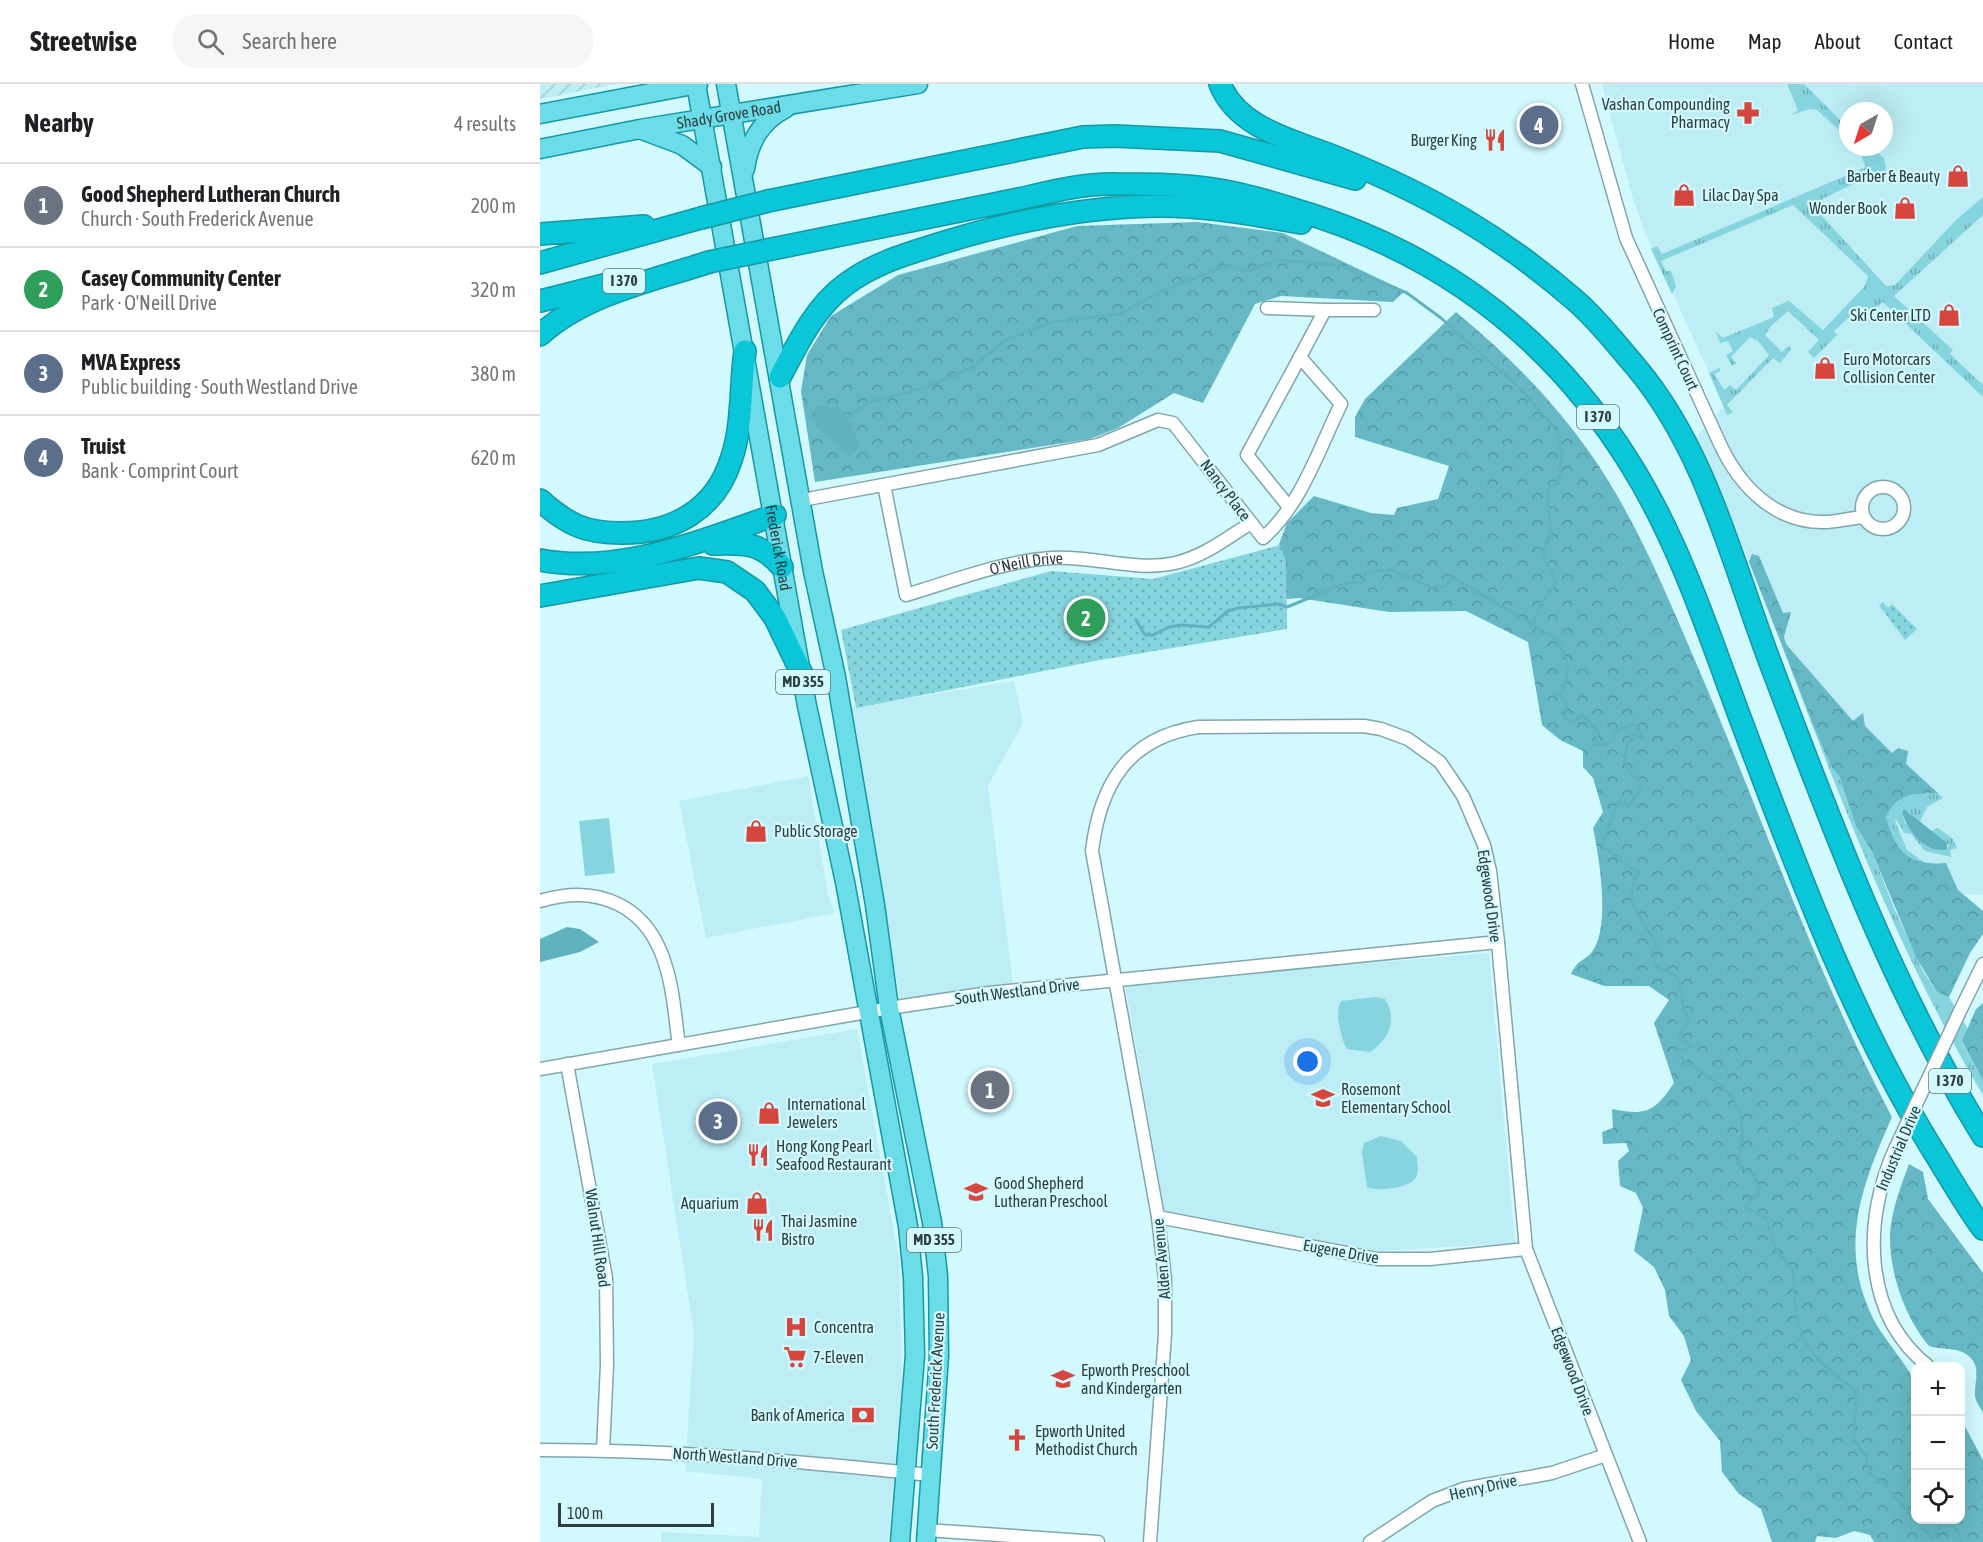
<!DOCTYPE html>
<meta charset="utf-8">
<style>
:root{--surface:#fff;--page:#f6f6f6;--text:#202124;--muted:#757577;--line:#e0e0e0;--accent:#d5463f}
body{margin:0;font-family:"Asap Condensed",sans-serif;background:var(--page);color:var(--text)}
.controls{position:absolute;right:18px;bottom:18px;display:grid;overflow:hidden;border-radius:12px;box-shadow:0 6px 24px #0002}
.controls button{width:54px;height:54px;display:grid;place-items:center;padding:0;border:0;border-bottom:2px solid var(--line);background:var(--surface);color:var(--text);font:30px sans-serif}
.compass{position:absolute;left:1299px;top:18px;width:54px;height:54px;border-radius:50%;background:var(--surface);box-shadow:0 6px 24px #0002;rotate:219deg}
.scale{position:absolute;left:18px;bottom:15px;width:156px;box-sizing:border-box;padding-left:6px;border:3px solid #2f3f41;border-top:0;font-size:16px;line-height:21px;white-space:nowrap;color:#2f3f41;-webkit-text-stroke:4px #d1f9fe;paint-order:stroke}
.you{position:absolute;left:768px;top:978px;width:21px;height:21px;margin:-15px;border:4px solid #fff;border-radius:50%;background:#1a73e8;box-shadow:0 0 0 9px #1a73e833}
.badge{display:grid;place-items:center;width:39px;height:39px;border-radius:50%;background:var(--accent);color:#fff;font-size:20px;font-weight:700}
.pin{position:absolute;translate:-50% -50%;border:3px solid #fff;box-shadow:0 2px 6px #0006}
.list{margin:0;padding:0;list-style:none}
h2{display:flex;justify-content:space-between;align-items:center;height:78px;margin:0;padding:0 24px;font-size:26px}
h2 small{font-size:20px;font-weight:400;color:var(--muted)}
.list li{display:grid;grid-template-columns:39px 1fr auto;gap:18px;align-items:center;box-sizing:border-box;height:84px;padding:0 24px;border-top:2px solid var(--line)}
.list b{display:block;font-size:22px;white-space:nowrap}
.list p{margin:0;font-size:20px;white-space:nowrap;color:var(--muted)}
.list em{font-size:20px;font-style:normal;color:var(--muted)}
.icon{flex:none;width:33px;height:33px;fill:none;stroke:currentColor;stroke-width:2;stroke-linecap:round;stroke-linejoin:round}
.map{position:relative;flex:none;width:1443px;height:1458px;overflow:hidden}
header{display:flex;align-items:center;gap:36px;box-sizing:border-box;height:84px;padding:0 30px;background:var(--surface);border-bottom:2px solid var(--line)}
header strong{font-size:28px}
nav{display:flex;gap:33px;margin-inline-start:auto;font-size:21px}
.search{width:420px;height:54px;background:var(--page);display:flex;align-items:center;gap:15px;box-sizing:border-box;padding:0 21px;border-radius:24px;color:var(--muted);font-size:22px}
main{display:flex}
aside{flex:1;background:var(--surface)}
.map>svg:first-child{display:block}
.built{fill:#bdeef5;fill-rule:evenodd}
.industrial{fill:url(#industrial-furrows)}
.grass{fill:url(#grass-tufts)}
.forest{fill:url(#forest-crowns)}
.park{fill:url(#park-dots)}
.pitch{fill:#85d4de}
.water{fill:#60b3be}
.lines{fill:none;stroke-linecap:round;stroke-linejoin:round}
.stream{stroke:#60b3be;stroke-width:3}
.street-casing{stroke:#80a6ab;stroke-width:15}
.primary-casing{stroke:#1697a4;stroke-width:21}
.highway-casing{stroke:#1697a4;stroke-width:24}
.street{stroke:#fff;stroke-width:12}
.primary{stroke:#6bdde8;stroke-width:18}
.highway{stroke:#09c7d9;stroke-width:21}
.street-bridge-casing{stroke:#80a6ab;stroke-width:15;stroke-linecap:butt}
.highway-bridge-casing{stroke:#1697a4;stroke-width:24;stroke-linecap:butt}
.street-bridge{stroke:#fff;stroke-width:12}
.highway-bridge{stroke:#09c7d9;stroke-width:21}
.labels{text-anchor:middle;stroke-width:4.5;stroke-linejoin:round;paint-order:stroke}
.shield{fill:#d1f9fe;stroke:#60777a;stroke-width:1.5}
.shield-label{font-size:15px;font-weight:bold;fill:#2f3f41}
.poi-label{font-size:16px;fill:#2f3f41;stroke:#d1f9fe;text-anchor:start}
.street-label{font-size:16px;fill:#2f3f41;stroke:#d1f9fe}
</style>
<header>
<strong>Streetwise</strong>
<div class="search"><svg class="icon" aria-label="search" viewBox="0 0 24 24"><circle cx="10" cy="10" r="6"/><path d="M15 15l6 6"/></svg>Search here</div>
<nav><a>Home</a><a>Map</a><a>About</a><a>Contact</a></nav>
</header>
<main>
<aside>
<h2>Nearby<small>4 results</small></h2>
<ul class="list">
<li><span class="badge" style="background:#6b7280">1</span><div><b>Good Shepherd Lutheran Church</b><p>Church · South Frederick Avenue</p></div><em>200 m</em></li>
<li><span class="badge" style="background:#2e9e5b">2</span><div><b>Casey Community Center</b><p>Park · O'Neill Drive</p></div><em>320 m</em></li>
<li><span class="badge" style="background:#5c6f8a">3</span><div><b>MVA Express</b><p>Public building · South Westland Drive</p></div><em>380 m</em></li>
<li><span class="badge" style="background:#5c6f8a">4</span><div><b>Truist</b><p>Bank · Comprint Court</p></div><em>620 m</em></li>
</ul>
</aside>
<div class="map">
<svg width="1443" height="1458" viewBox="0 0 1443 1458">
<defs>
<pattern id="industrial-furrows" width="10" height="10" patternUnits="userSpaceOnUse" patternTransform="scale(1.5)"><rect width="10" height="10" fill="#bdeef5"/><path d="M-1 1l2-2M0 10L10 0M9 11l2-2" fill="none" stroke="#a3cdd3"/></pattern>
<pattern id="grass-tufts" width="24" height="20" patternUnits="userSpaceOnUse" patternTransform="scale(1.5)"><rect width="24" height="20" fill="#85d4de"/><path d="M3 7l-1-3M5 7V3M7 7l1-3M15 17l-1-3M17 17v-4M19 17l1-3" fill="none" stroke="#6dadb6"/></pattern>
<pattern id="forest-crowns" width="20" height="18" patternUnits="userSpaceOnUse" patternTransform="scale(1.5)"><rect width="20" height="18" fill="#66b9c4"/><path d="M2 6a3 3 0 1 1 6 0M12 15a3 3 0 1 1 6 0" fill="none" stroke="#5498a1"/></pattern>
<pattern id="park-dots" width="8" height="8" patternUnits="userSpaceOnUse" patternTransform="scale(1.5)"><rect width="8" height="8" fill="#85d4de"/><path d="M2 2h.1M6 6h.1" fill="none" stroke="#6dadb6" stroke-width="1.8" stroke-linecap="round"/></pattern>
</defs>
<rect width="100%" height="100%" fill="#d1f9fe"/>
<path class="built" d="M1062,0H1443V811L1351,806L1156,353L1184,322L1104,146L1092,112ZM1308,27H1344V63H1308Z
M474,597L483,639L448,702L473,899L360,916L309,624Z
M268,692L288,811L295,829L166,854L139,717Z
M949,869L975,1159L839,1167L625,1128L585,900Z
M317,945L359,1175L362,1302L348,1458H121V1448L219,1453L222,1395L145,1387L154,1250L112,980Z"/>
<path class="industrial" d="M0,0H76L0,15Z"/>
<path class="grass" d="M1247,0H1264L1308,44V54L1277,26L1270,25L1251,31L1258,26Z
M1317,63H1330L1344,74L1347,90L1342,94L1339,88L1282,115L1286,124L1282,132L1346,202L1355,201L1416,136L1443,113V131L1354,212L1413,266L1410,270L1443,301V313L1343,218L1330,229L1324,223L1319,224L1294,247L1297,251L1274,274L1268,268L1279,256L1248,227L1230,243L1225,251L1242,268L1249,262L1251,266L1240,279L1233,274L1187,321L1193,328L1187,331L1169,289L1180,284V287L1174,290L1184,306L1190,301L1196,306L1229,271L1218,257L1210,253L1191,273L1196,279L1192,282L1186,271L1193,267L1188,257L1180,259L1176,248L1183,254L1234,233L1232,224L1249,217L1283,246L1325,202L1328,192L1253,121L1121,177L1126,187H1131L1136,202L1132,210L1111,165L1117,162L1122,170L1326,83Z
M1239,554L1292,684L1299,692L1316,742L1332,768L1354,824L1383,887L1397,908L1409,913L1428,945L1422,958L1443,997V1011C1357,868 1298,709 1239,554Z
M1398,709L1403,714L1387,723L1380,738L1369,728H1362L1365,739L1407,765L1409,761L1391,747L1398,744L1413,755L1417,764L1410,766L1411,773L1385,767L1371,750L1364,749L1356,735L1355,737L1367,766L1388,781C1360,771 1354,761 1346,733C1359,708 1372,710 1398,709Z"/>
<path class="forest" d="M657,138L743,149L865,207L853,218L741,212L715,220L663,319L634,309L578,344L550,355L275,398L261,307L267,271L291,232L358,191L537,142Z
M916,228C967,270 1012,315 1050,369C1095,433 1126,509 1157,581C1222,732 1275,887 1352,1033C1321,1103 1297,1165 1335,1238C1343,1253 1373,1289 1375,1299C1378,1309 1375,1324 1375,1335C1375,1369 1375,1402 1376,1436H1420L1421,1335L1443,1376V1458H1334L1330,1451L1314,1447L1296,1454L1277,1452L1275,1458H1232L1221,1425L1199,1410L1182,1388L1180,1357L1156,1327L1141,1296L1151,1276L1144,1252L1129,1232L1125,1206L1114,1183L1094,1167L1103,1124L1096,1109L1080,1102L1078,1077L1089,1067L1086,1059L1063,1060L1062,1048L1073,1044L1072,1025C1107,1032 1114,1028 1134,999L1114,939L1129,916L1109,902H1064L1031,890C1039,874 1045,877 1052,868C1071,843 1059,772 1053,744L1063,728L1053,694L1043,683V667L1020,656L1002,641L988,558L926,527L849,528L759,514L736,516L738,463L747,439L774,412L831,429L854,431L857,424L898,415L909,382L815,353V333L825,315Z
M1212,470L1219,472L1243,529L1251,528L1244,553L1246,560L1313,637L1323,629L1325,642L1352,669L1358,664L1368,667L1366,680L1398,709C1372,710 1359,708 1346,733C1356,768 1369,782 1406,779L1418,806L1443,827V850L1430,869L1409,913L1397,908L1376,873L1332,768L1316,742L1299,692L1292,684L1277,650L1209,478Z
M1443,919V997L1422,957L1436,925Z
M1369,1080L1383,1088L1388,1115L1443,1189V1329C1441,1324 1436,1318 1435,1312C1434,1296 1443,1282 1426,1270C1415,1263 1401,1266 1389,1262C1365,1234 1349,1188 1350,1151C1351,1127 1361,1102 1369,1080Z"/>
<path class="park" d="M740,461L746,478L747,545L560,576L316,624L301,546L511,487L613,495Z
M1343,518L1348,524L1352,520L1377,545L1365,556L1339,521Z"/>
<path class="pitch" d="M69,734L75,789L45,792L39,737Z
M835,913L845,915C858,936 849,955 830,968L807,965C801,955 794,928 801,917Z
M841,1052L861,1057L877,1073C877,1080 880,1090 874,1096C867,1104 836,1108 827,1103L822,1069L824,1059Z"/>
<path class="water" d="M275,322L300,323L312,342L320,361L309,374L303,364L275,343Z
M1364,725L1407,759V765C1386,771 1367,746 1362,728Z
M27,843L40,845L59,858L40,868L0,878V855Z"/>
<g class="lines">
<path class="stream" d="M307,334L330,318L387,303L433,283L465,256L512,238L579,230L627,205L687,181L708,187L737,176L799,181L867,209L901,234L973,298L1003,330L1019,351L1022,370L1019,397L1007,405L1011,451L1002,468L1016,498L1000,521L992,543
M596,536L605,551H613L629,543L641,541L669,543L688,527L698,524L739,520L747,523L806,499L824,498L826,488L852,486L890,503H905L913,493L1016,555C1029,575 1031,589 1021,611L1026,620L1025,634L1032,639L1042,631L1059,649L1054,661C1067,662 1073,657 1079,645L1095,640L1102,653L1092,651C1083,668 1080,685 1099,696L1100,706L1089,722L1078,718L1062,761L1090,784L1099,787C1081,819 1101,833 1117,860L1111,870L1116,882L1137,893C1144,908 1140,921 1149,937L1139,953L1152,961L1146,966L1138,965L1137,971C1188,1008 1213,1010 1198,1081L1214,1090L1220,1110L1210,1116L1207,1124L1226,1134L1235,1164L1253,1187L1256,1232L1265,1258L1280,1278L1316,1307L1314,1356L1326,1372L1330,1389L1344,1400L1393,1456L1402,1440L1415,1442L1422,1458"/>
<g class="street-casing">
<g id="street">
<path d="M1042,0L1086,154L1180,360C1200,403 1236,440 1287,438C1300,437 1312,434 1324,433"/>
<path d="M727,224L785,226"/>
<path d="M760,273L785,226H834"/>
<path id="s1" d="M344,401L366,511C413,497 463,477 512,474C552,471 595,488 635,479C663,473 687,454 711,439"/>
<circle cx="1343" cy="424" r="21"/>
<path d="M262,416L558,361L618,336L633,339L723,454C761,421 779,365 801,320L760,273L707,371L749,423"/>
<path d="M0,817C59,799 109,822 126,883C134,907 135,935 139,961"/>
<path d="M1420,927L1443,880"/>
<path d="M27,980L66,1194L67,1281L63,1366"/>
<path d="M0,985L356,923L449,909L958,858"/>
<path d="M1355,1065C1323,1135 1322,1230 1388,1282"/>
<path d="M618,1133L838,1175H890L986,1165"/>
<path d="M0,1366C131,1366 260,1377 390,1391"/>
<path d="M387,1446L558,1458"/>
<path d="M610,1458L625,1250V1195L618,1133L552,767C560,701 587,654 658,643L824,642L841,645L868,655L900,678L923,712L944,761L950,787L958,858L986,1165L1100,1458"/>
<path d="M830,1458L892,1417L923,1405L1012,1389L1066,1371"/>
</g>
</g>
<g class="primary-casing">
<g id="primary">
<path id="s2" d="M156,0L267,622L305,798L368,1142L373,1193L375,1271L360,1458"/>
<path d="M186,0L273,487L296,593L335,821L349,924L392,1138L398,1192L399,1272L386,1458"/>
<path d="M0,30L158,0"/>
<path d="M102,46L142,61L172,83"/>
<path id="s3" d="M0,65L100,45L378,0"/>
<path d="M205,85C209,57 221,37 246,24"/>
</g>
</g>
<g class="highway-casing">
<path id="highway" d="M680,0C698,46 757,57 798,74C888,110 963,153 1036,217C1058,236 1077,261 1096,283C1165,365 1191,474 1228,573C1290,737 1351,903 1443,1052
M228,117L543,53L575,52L680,57L815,95
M0,150L104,142
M237,164C311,149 385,134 459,119C497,112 536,99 575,100C607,100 643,100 674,105C701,109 728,117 753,125C898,167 1012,253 1091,381C1139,458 1168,547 1199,631C1256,782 1312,938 1399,1076C1413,1099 1427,1123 1443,1145
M0,179L161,134
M0,217L72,199
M0,251C45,210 112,197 169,178
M240,293C257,261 275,223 305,201C335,178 370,169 405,158C474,137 544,123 616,122C664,121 714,131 761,139
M0,416C11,426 24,436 38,442C52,448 67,449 82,449C133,449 175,426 191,376C203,342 200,303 205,267
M173,460C204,459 221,458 242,483
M0,476C80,491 161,457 235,431
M0,512L159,484L187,488L215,507L235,534L262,590"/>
</g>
<use href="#street" class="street"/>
<use href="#primary" class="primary"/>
<use href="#highway" class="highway"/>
<g class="street-bridge-casing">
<path id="street-bridge" d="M1355,1065L1420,927"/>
</g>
<g class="highway-bridge-casing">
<path id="highway-bridge" d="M161,134L228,117
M169,178L237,164"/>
</g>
<use href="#street-bridge" class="street-bridge"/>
<use href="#highway-bridge" class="highway-bridge"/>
</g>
<defs>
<g id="pharmacy-bare" transform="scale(1.8)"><path d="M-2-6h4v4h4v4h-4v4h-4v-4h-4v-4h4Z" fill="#d5463f" stroke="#d1f9fe" stroke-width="2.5" paint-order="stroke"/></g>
<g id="restaurant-bare" transform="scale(1.8)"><path d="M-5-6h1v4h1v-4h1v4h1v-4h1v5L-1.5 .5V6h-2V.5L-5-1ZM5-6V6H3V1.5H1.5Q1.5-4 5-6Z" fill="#d5463f" stroke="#d1f9fe" stroke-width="2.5" paint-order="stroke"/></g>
<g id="shop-bare" transform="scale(1.8)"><path d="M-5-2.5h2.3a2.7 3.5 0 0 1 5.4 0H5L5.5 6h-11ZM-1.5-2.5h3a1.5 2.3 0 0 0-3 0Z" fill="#d5463f" stroke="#d1f9fe" stroke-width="2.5" paint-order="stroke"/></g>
<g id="school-bare" transform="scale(1.8)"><path d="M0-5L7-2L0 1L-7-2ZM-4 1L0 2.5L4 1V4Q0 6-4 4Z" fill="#d5463f" stroke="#d1f9fe" stroke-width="2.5" paint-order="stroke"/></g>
<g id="hospital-bare" transform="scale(1.8)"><path d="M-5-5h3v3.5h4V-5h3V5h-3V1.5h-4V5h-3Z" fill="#d5463f" stroke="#d1f9fe" stroke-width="2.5" paint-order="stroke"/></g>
<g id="supermarket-bare" transform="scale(1.8)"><path d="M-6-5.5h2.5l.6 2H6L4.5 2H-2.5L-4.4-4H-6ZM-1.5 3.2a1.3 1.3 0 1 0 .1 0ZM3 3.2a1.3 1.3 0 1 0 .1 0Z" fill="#d5463f" stroke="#d1f9fe" stroke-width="2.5" paint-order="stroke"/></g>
<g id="bank-bare" transform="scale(1.8)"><path d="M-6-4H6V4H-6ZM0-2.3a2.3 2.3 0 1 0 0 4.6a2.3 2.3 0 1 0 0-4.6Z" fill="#d5463f" stroke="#d1f9fe" stroke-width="2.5" paint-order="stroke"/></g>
<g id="church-bare" transform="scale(1.8)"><path d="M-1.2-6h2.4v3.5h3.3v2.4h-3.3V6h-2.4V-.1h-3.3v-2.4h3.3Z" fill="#d5463f" stroke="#d1f9fe" stroke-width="2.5" paint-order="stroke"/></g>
</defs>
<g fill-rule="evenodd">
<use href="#pharmacy-bare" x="1208" y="29"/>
<use href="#restaurant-bare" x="955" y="56"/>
<use href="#shop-bare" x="1418" y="92"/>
<use href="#shop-bare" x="1144" y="111"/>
<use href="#shop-bare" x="1365" y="124"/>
<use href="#shop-bare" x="1409" y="231"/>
<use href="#shop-bare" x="1285" y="284"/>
<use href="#shop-bare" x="216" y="747"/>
<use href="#school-bare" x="783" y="1014"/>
<use href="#shop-bare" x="229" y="1029"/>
<use href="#restaurant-bare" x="218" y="1071"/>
<use href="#school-bare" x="436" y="1108"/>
<use href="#shop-bare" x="217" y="1119"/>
<use href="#restaurant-bare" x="223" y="1146"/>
<use href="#hospital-bare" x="256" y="1243"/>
<use href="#supermarket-bare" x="255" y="1273"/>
<use href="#school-bare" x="523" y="1295"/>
<use href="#bank-bare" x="323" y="1331"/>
<use href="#church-bare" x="477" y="1356"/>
</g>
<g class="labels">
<g class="shield">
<rect x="63" y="185" width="42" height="24" rx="4.5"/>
<rect x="1037" y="321" width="42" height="24" rx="4.5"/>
<rect x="236" y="586" width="54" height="24" rx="4.5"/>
<rect x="1389" y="985" width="42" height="24" rx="4.5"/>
<rect x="367" y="1144" width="54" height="24" rx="4.5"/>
</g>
<g class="shield-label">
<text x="84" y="202">I 370</text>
<text x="1058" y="338">I 370</text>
<text x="263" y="603">MD 355</text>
<text x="1410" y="1002">I 370</text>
<text x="394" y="1161">MD 355</text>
</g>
<g class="poi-label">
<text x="1190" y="26" text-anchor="end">Vashan Compounding<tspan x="1190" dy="18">Pharmacy</tspan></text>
<text x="937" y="62" text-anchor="end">Burger King</text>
<text x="1400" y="98" text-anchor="end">Barber &amp; Beauty</text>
<text x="1162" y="117">Lilac Day Spa</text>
<text x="1347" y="130" text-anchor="end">Wonder Book</text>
<text x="1391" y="237" text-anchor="end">Ski Center LTD</text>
<text x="1303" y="281">Euro Motorcars<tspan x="1303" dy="18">Collision Center</tspan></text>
<text x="234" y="753">Public Storage</text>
<text x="801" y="1011">Rosemont<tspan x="801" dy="18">Elementary School</tspan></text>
<text x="247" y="1026">International<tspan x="247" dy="18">Jewelers</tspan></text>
<text x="236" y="1068">Hong Kong Pearl<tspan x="236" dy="18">Seafood Restaurant</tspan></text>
<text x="454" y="1105">Good Shepherd<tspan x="454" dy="18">Lutheran Preschool</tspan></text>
<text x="199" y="1125" text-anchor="end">Aquarium</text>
<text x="241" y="1143">Thai Jasmine<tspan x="241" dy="18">Bistro</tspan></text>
<text x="274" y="1249">Concentra</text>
<text x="273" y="1279">7-Eleven</text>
<text x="541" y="1292">Epworth Preschool<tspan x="541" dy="18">and Kindergarten</tspan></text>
<text x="305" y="1337" text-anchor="end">Bank of America</text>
<text x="495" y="1353">Epworth United<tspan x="495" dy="18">Methodist Church</tspan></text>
</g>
<g class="street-label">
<text dy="6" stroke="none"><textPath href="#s3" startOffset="192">Shady Grove Road</textPath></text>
<text transform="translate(1136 265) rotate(65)" y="6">Comprint Court</text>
<text transform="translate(686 406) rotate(53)" y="6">Nancy Place</text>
<text dy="6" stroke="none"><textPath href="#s2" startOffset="471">Frederick Road</textPath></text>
<text dy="6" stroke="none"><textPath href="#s1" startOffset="237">O'Neill Drive</textPath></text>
<text transform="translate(950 812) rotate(82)" y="6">Edgewood Drive</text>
<text transform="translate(477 907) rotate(-7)" y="6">South Westland Drive</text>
<text transform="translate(1358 1064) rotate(-67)" y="6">Industrial Drive</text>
<text transform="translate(58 1154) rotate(82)" y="6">Walnut Hill Road</text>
<text transform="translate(801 1167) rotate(10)" y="6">Eugene Drive</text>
<text transform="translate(621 1175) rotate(-95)" y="6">Alden Avenue</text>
<text transform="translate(1033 1287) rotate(69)" y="6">Edgewood Drive</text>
<text transform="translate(395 1297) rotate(-87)" y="6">South Frederick Avenue</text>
<text transform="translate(195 1373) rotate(4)" y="6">North Westland Drive</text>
<text transform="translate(943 1403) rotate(-13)" y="6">Henry Drive</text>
</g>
</g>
</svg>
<div class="controls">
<button>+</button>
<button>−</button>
<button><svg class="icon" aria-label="locate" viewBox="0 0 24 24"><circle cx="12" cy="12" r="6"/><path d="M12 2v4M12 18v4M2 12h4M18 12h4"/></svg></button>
</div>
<svg class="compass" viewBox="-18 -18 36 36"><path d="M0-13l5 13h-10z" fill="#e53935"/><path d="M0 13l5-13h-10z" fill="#757577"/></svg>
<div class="scale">100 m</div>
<div class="you"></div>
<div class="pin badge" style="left:450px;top:1006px;background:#6b7280">1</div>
<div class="pin badge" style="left:546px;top:534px;background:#2e9e5b">2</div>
<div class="pin badge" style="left:178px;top:1037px;background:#5c6f8a">3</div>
<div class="pin badge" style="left:999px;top:41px;background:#5c6f8a">4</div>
</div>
</main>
